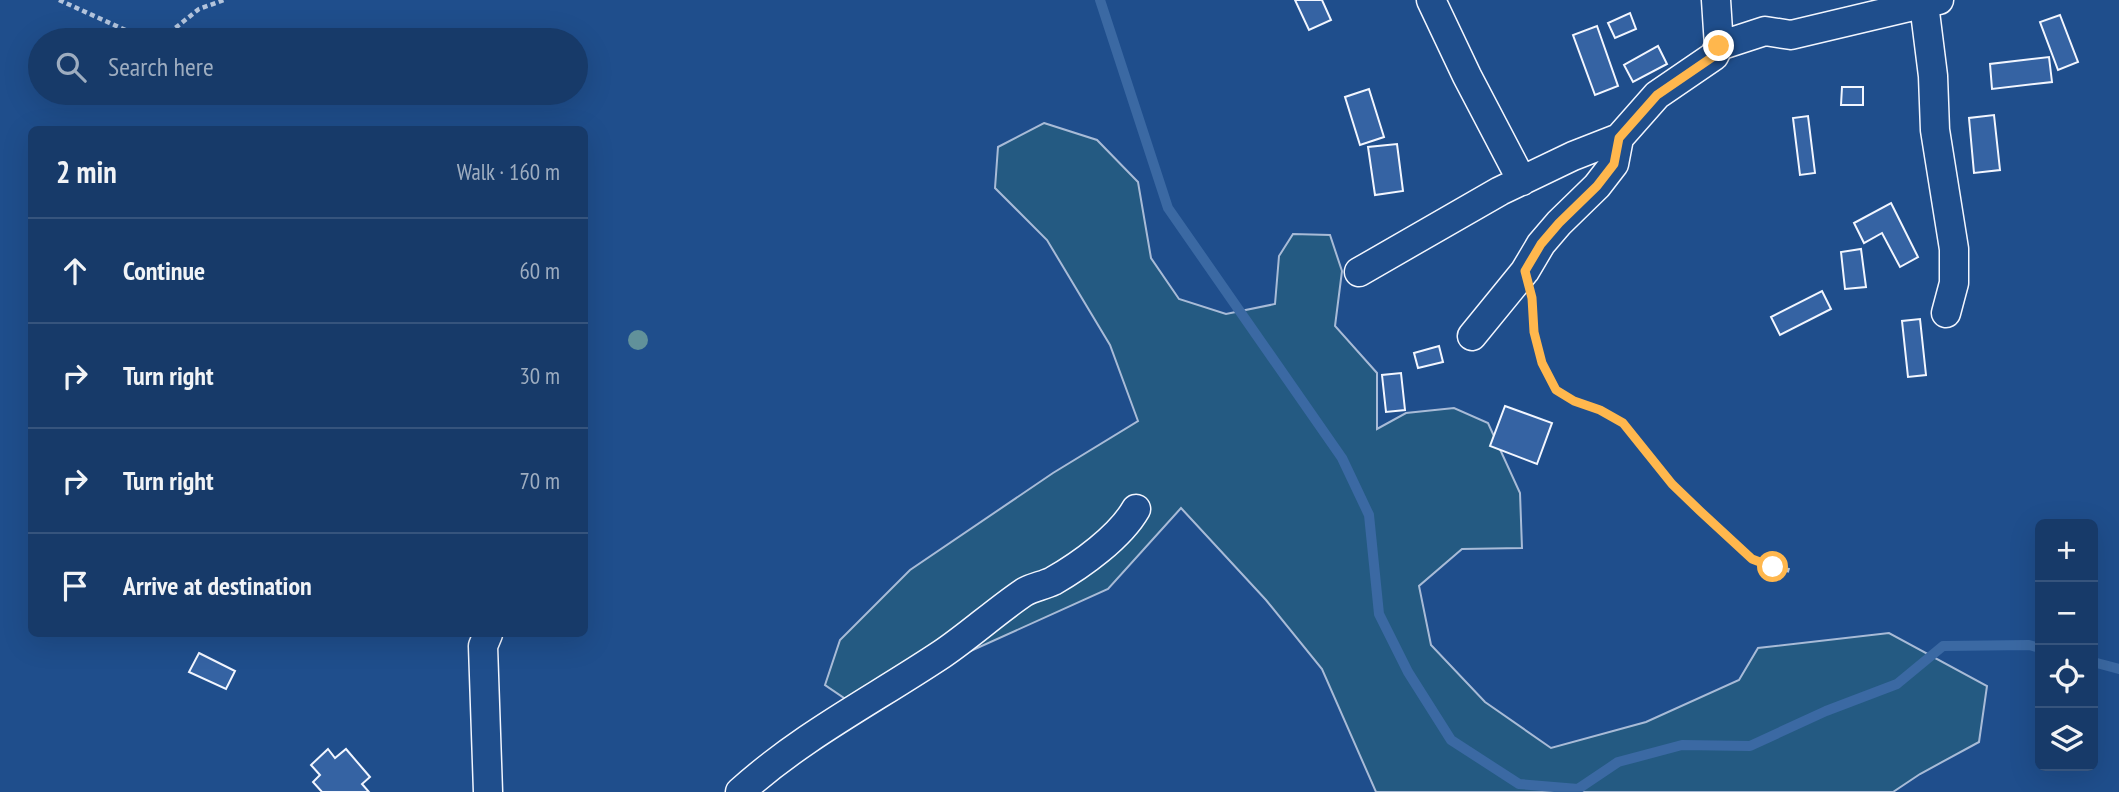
<!DOCTYPE html>
<meta charset="utf-8">
<style>
:root{--surface:#173a69;--page:#20416f;--text:#f1f3f6;--muted:#9eadc0;--line:#36547d}
body{margin:0;font-family:"PT Sans Narrow",sans-serif;background:var(--page);color:var(--text)}
.controls{position:absolute;right:21px;bottom:21px;display:grid;overflow:hidden;border-radius:10px;box-shadow:0 7px 28px #0002}
.controls button{width:63px;height:63px;display:grid;place-items:center;padding:0;border:0;border-bottom:2px solid var(--line);background:var(--surface);color:var(--text);font:35px sans-serif}
.stop{position:absolute;width:21px;height:21px;margin:-16px;border:5px solid #ffb74d;border-radius:50%;background:#fff}
.stop.end{background:#ffb74d;border-color:#fff;box-shadow:0 2px 7px #0008}
.list{margin:0;padding:0;list-style:none}
h2{display:flex;justify-content:space-between;align-items:center;height:91px;margin:0;padding:0 28px;font-size:30px}
h2 small{font-size:23px;font-weight:400;color:var(--muted)}
.list li{display:grid;grid-template-columns:46px 1fr auto;gap:21px;align-items:center;box-sizing:border-box;height:105px;padding:0 28px;border-top:2px solid var(--line)}
.list b{display:block;font-size:26px;white-space:nowrap}
.list em{font-size:23px;font-style:normal;color:var(--muted)}
.icon{flex:none;width:38px;height:38px;fill:none;stroke:currentColor;stroke-width:2;stroke-linecap:round;stroke-linejoin:round}
.map{position:relative;flex:none;width:2119px;height:792px;overflow:hidden}
.search{position:absolute;background:var(--surface);box-shadow:0 7px 28px #0002;left:28px;top:28px;width:560px;height:77px;display:flex;align-items:center;gap:18px;box-sizing:border-box;padding:0 24px;border-radius:38px;color:var(--muted);font-size:26px}
.panel{position:absolute;background:var(--surface);box-shadow:0 7px 28px #0002;left:28px;top:126px;width:560px;height:511px;border-radius:10px}
.map>svg:first-child{display:block}
.green{fill:#245a82;stroke:#a8bbd7;stroke-width:2}
.lines{fill:none;stroke-linecap:round;stroke-linejoin:round}
.stream{stroke:#3b69a3;stroke-width:10}
.building{fill:#3563a3;stroke:#f2f6ff;stroke-width:2}
.street-casing{stroke:#f2f6ff;stroke-width:31}
.path{stroke:#b3c4dc;stroke-width:4.5;stroke-dasharray:5 3.5;stroke-linecap:butt}
.street{stroke:#1f4e8c;stroke-width:28}
.tree{fill:#61919a}
.route{stroke:#ffb74d;stroke-width:9}
</style>
<div class="map">
<svg width="2119" height="792" viewBox="0 0 2119 792">
<rect width="100%" height="100%" fill="#1f4e8c"/>
<path class="green" d="M1044,123L1097,140L1138,182L1151,258L1179,299L1226,314L1275,304L1279,256L1293,234L1330,235L1342,271L1335,326L1377,373V429L1406,413L1454,408L1488,423L1520,493L1522,548L1462,549L1419,586L1431,645L1485,702L1551,748L1646,722L1739,680L1758,648L1889,633L1987,686L1979,742L1920,774L1893,792H1376L1322,669L1266,600L1181,508L1108,589L853,704L825,685L840,640L910,570L1053,473L1138,421L1110,345L1047,240L995,188L998,147Z"/>
<g class="lines">
<path class="stream" d="M1100,0L1168,208L1342,458L1369,515L1379,614L1408,672L1451,740L1519,784L1578,789L1618,762L1682,745L1750,746L1826,711L1897,684L1943,646L2029,645L2040,648
M2093,662L2119,669"/>
</g>
<path class="building" d="M1295,0H1322L1331,20L1309,30Z
M1630,13L1636,29L1615,38L1608,23Z
M2060,15L2078,62L2058,70L2040,22Z
M1597,26L1618,86L1595,95L1573,35Z
M1658,46L1667,64L1633,82L1624,65Z
M2049,57L2052,82L1992,89L1990,64Z
M1842,87H1863V105H1841Z
M1369,89L1384,137L1360,145L1345,97Z
M1994,115L2000,170L1974,173L1969,118Z
M1808,116L1815,173L1800,175L1793,118Z
M1397,144L1403,191L1375,195L1368,147Z
M1891,203L1918,257L1900,267L1882,233L1864,243L1854,223Z
M1861,249L1866,287L1845,289L1841,252Z
M1822,291L1831,309L1780,335L1771,317Z
M1920,319L1926,375L1908,377L1902,321Z
M1439,346L1443,362L1418,368L1414,353Z
M1401,373L1405,410L1386,412L1382,375Z
M1505,406L1552,423L1537,464L1490,446Z
M199,653L235,671L226,689L189,672Z
M328,749L335,758L346,749L370,777L362,784L369,792H322L313,782L320,775L311,765Z"/>
<g class="lines">
<g class="street-casing">
<path id="street" d="M1431,0L1467,76L1522,181
M1716,0L1719,46L1765,31L1791,35L1939,0
M1924,4L1933,76L1935,130L1954,249V283L1946,313
M1359,272L1500,191L1573,156L1619,138L1657,95L1714,56L1719,46
M1472,336L1525,271L1541,244L1559,223L1597,186L1614,164L1619,138
M488,634L483,646L488,792
M740,792C802,736 873,700 942,654C970,635 995,612 1023,593C1032,587 1043,586 1053,581C1081,565 1120,537 1136,509"/>
</g>
<path class="path" d="M59,0L145,39L169,33L199,9L224,0
M1533,309L1534,332L1542,363L1556,390L1574,401L1600,410L1623,423L1672,484L1752,559L1791,571"/>
<use href="#street" class="street"/>
</g>
<circle class="tree" cx="638" cy="340" r="10"/>
<g class="lines">
<path class="route" d="M1719,46L1714,56L1657,95L1619,138L1614,164L1597,186L1559,223L1541,244L1525,271L1532,298L1534,332L1542,363L1556,390L1574,401L1600,410L1623,423L1672,484L1700,511L1752,559L1773,567"/>
</g>
</svg>
<div class="controls">
<button>+</button>
<button>−</button>
<button><svg class="icon" aria-label="locate" viewBox="0 0 24 24"><circle cx="12" cy="12" r="6"/><path d="M12 2v4M12 18v4M2 12h4M18 12h4"/></svg></button>
<button><svg class="icon" aria-label="layers" viewBox="0 0 24 24"><path d="M12 4l9 5-9 5-9-5zM3 14l9 5 9-5"/></svg></button>
</div>
<div class="stop" style="left:1773px;top:567px"></div>
<div class="stop end" style="left:1719px;top:46px"></div>
<div class="search"><svg class="icon" aria-label="search" viewBox="0 0 24 24"><circle cx="10" cy="10" r="6"/><path d="M15 15l6 6"/></svg>Search here</div>
<section class="panel">
<h2>2 min<small>Walk · 160 m</small></h2>
<ul class="list">
<li><svg class="icon" aria-label="ahead" viewBox="0 0 24 24"><path d="M12 20V5M6 11l6-6 6 6"/></svg><div><b>Continue</b></div><em>60 m</em></li>
<li><svg class="icon" aria-label="right" viewBox="0 0 24 24"><path d="M7 20v-9h11M14 6l5 5-5 5"/></svg><div><b>Turn right</b></div><em>30 m</em></li>
<li><svg class="icon" aria-label="right" viewBox="0 0 24 24"><path d="M7 20v-9h11M14 6l5 5-5 5"/></svg><div><b>Turn right</b></div><em>70 m</em></li>
<li><svg class="icon" aria-label="arrive" viewBox="0 0 24 24"><path d="M6 21V4h12l-3 4 3 4H6"/></svg><div><b>Arrive at destination</b></div></li>
</ul>
</section>
</div>
